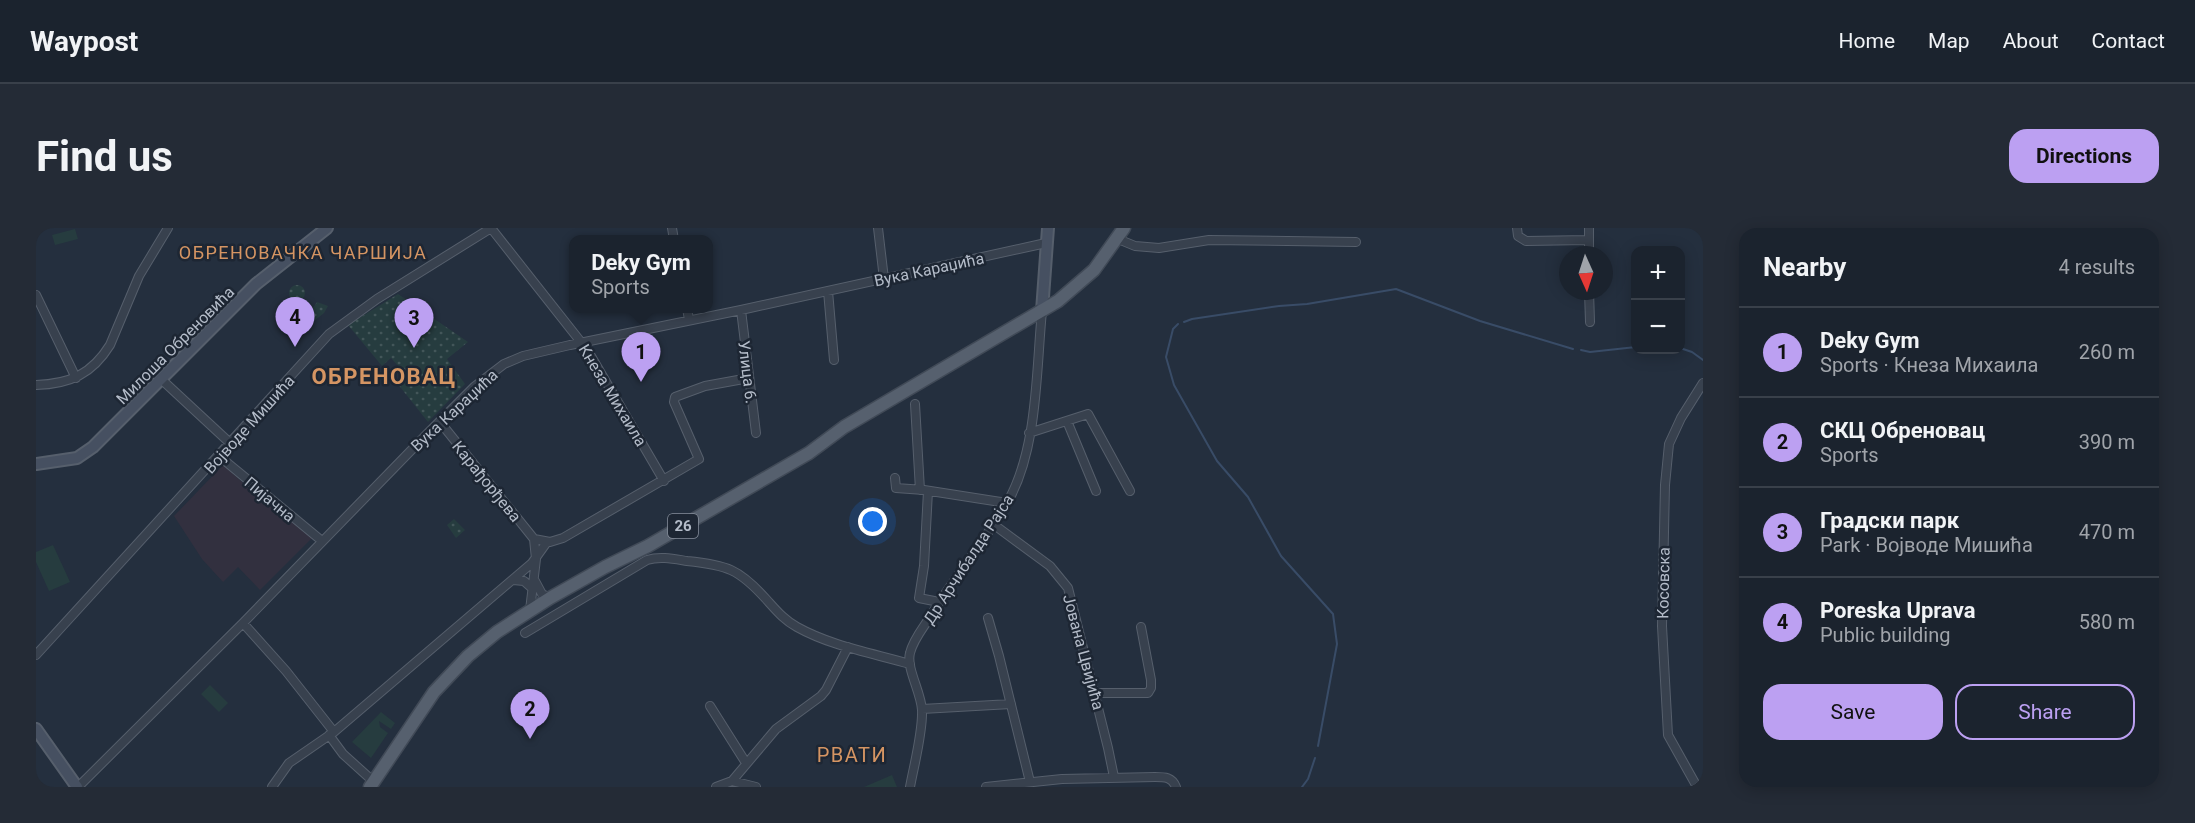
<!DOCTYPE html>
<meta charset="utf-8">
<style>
:root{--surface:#1b232e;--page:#242b36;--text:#f1f3f6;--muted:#a0a4aa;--line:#39404a;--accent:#bca0f2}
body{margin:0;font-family:Roboto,sans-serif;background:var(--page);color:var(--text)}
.controls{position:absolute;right:18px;top:18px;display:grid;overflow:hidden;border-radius:12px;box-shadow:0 3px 15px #0003}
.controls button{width:54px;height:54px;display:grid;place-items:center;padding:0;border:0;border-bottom:2px solid var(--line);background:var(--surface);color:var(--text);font:30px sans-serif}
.compass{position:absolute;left:1523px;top:18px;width:54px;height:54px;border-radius:50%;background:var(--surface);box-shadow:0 3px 15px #0003;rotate:177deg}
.you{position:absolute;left:837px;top:294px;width:21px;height:21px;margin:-15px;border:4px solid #fff;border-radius:50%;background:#1a73e8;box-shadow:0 0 0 9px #1a73e833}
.badge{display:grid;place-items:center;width:39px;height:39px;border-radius:50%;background:var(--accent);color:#111;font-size:20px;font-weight:700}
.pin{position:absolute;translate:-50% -50px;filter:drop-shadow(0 2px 3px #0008)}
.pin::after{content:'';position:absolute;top:32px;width:21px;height:18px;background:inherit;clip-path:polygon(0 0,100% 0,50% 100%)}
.popup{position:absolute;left:533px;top:7px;width:144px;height:78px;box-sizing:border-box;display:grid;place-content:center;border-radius:12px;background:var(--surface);filter:drop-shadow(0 2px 4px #0005);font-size:20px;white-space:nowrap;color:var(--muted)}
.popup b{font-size:22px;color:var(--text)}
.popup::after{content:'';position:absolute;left:50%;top:100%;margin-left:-12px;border:12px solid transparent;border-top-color:var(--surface)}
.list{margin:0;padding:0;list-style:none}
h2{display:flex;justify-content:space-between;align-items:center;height:78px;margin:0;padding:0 24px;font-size:26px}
h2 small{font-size:20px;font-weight:400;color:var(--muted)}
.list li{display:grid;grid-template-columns:39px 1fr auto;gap:18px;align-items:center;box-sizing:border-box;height:90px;padding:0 24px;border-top:2px solid var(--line)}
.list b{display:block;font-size:22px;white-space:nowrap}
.list p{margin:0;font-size:20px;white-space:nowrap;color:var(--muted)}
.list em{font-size:20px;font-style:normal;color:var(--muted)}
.actions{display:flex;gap:12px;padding:18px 24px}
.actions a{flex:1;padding:14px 0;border:2px solid var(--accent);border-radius:18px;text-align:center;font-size:21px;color:var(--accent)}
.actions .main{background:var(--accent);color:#111}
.map{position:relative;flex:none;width:1667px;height:559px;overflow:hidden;border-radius:18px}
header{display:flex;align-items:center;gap:36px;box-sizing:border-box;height:84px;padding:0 30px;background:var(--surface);border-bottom:2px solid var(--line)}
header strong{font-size:28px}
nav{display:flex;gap:33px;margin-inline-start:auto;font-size:21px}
.intro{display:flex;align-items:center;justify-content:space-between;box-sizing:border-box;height:144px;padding:0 36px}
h1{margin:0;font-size:42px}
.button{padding:15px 27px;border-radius:18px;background:var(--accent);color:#111;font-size:21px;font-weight:700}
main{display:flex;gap:36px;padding:0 36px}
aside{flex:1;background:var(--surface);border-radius:18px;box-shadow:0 3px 15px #0003}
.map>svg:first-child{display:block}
.medical{fill:#32303f}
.park{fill:url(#park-dots)}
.pitch{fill:#263c3f}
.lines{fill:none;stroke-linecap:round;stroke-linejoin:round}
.stream{stroke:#394c67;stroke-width:2}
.street-casing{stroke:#565f6c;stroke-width:10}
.secondary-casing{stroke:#565f6c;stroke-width:14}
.primary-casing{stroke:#414a57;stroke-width:15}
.street{stroke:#38414e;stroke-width:8}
.secondary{stroke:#465061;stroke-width:10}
.primary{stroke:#56606e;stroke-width:12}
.labels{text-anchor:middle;stroke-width:5;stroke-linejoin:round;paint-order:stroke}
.shield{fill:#1d2633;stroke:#878f9c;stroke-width:1.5}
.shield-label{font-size:15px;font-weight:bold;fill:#b4bcc9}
.street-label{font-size:16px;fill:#b4bcc9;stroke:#1d2633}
.neighbourhood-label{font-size:18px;letter-spacing:1.5px;fill:#d59563;stroke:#1d2633}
.quarter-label{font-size:20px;letter-spacing:1.5px;fill:#d59563;stroke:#1d2633}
.district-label{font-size:22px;font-weight:bold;letter-spacing:1.5px;fill:#d59563;stroke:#1d2633}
</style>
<header>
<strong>Waypost</strong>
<nav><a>Home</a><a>Map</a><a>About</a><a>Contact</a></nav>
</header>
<div class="intro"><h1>Find us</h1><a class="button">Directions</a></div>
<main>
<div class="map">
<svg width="1667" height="559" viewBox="0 0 1667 559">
<defs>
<pattern id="park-dots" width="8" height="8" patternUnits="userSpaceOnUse" patternTransform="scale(1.5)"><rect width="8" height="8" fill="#263c3f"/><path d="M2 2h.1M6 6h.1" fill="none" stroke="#435659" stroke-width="1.8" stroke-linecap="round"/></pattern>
</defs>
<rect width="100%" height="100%" fill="#242f3e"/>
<path class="medical" d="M187,237L224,270L276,310L224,362L202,339L187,354L166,331L138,288Z"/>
<path class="park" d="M253 65a8 8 0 1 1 16 0a8 8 0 1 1-16 0Z
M362,66L432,114L411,131L429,156L392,194L361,155L370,147L355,130L346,138L312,97Z
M281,74L292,78L288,85L278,93L270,86L277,80Z
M418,291L429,302L420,310L411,297Z"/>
<path class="pitch" d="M39,1L42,11L19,17L16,7Z
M17,317L34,354L13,363L0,334V324Z
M174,457L192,475L183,484L165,466Z
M345,484L359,495L355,501L343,493L344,499L352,505L335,530L316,514Z
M856,547L861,559H828Z"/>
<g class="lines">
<path class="stream" d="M1148,94L1156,91L1243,78L1271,76L1360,61L1444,93L1537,121
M1142,96L1137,101L1130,129L1138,157L1181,233L1212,269L1245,328L1297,386L1301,416L1282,518
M1644,120L1656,124L1667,132
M1545,122L1554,124L1600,119
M1266,559L1272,551L1279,530"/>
<g class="street-casing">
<path id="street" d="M455,0L552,123L628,253
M636,0L638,12
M842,0L848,51
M1481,0L1482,8L1490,13L1552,12
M1082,11L1099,18L1123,20L1173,12L1320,14
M1553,27V0
M792,63L798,132
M1553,63L1554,94
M0,67L40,150
M651,80L653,92
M705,82L720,205
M125,151L194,215
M0,157C34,156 56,146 74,117L103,48L132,0
M879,176L884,262
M1031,193L1060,263
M404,194L498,311L514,314L527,310L663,231L638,174L639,169L669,158L713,150
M993,205L1052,186L1094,263
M183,228L286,313
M859,250L860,260L888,262L971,275
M892,263L888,338L883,370L903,374
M957,296L1014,338L1032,360L1072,520L1078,549
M477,352L488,353L497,361
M499,353L506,366L514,370
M494,382L500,331L498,311
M952,390L963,428L994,554
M207,395L250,443L298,504L496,335L511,314
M489,405L611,332C624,328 638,331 651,333C691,337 703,341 730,371C740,382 748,392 761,399C795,418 836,425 874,436
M0,427L293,106L341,71L455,0
M1059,465H1112L1115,460V452L1105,399
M674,478L710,535
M886,481L975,476
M293,507L307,526L338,554
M696,553L740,501L785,468L790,462L812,419
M1660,557L1632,507L1626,398L1629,257L1633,216L1645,190L1667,155
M42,559L207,395L392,205L438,159L468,136L487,128L534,117L705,82L1010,15
M236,559L253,535L298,504
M680,559L696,553L720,559
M874,559C878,537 887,504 886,482C885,464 870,440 874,425C877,412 887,400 894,389C918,350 948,314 971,275C1002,222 1000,143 1006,83
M950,559L1026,551L1119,549C1129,549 1136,549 1140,559"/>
</g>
<g class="secondary-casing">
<path id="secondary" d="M1006,83L1012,0
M0,236L41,230L57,219L220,56L291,0
M0,501L41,559"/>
</g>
<g class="primary-casing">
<path id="primary" d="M334,559L398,464L432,428L461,404L514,370L569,339L612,318L773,225L808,199L1022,73L1058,42L1088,0"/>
</g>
<use href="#street" class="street"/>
<use href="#secondary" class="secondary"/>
<use href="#primary" class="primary"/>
</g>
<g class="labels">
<rect class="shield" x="632" y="286" width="30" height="24" rx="4.5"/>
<g class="shield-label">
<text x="647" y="303">26</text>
</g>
<g class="street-label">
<text transform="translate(893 41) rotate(-12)" y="6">Вука Караџића</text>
<text transform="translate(139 117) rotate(-45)" y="6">Милоша Обреновића</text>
<text transform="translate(712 144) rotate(83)" y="6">Улица 6.</text>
<text transform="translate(577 167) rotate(59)" y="6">Кнеза Михаила</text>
<text transform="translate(418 182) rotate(-43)" y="6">Вука Караџића</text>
<text transform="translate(213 196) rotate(-48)" y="6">Војводе Мишића</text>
<text transform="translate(451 253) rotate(51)" y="6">Карађорђева</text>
<text transform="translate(234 271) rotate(40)" y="6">Пијачна</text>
<text transform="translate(932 331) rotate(-57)" y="6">Др Арчибалда Рајса</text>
<text transform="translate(1627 355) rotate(-89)" y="6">Косовска</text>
<text transform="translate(1048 424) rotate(75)" y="6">Јована Цвијића</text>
</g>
<g class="neighbourhood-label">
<text x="267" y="31">ОБРЕНОВАЧКА ЧАРШИЈА</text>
</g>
<g class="quarter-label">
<text x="816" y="534">РВАТИ</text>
</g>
<g class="district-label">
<text x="348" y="156">ОБРЕНОВАЦ</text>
</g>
</g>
</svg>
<div class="controls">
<button>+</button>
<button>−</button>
</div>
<svg class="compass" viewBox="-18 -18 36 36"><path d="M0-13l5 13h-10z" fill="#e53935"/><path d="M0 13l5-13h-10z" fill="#a0a4aa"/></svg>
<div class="you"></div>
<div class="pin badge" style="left:605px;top:154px">1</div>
<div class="popup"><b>Deky Gym</b>Sports</div>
<div class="pin badge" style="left:494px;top:511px">2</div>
<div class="pin badge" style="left:378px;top:120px">3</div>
<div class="pin badge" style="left:259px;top:119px">4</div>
</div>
<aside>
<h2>Nearby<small>4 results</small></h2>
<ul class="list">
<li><span class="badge">1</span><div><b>Deky Gym</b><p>Sports · Кнеза Михаила</p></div><em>260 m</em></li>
<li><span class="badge">2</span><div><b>СКЦ Обреновац</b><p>Sports</p></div><em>390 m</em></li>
<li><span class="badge">3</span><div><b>Градски парк</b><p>Park · Војводе Мишића</p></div><em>470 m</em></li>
<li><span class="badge">4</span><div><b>Poreska Uprava</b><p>Public building</p></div><em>580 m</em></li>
</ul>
<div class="actions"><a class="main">Save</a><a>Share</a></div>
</aside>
</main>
